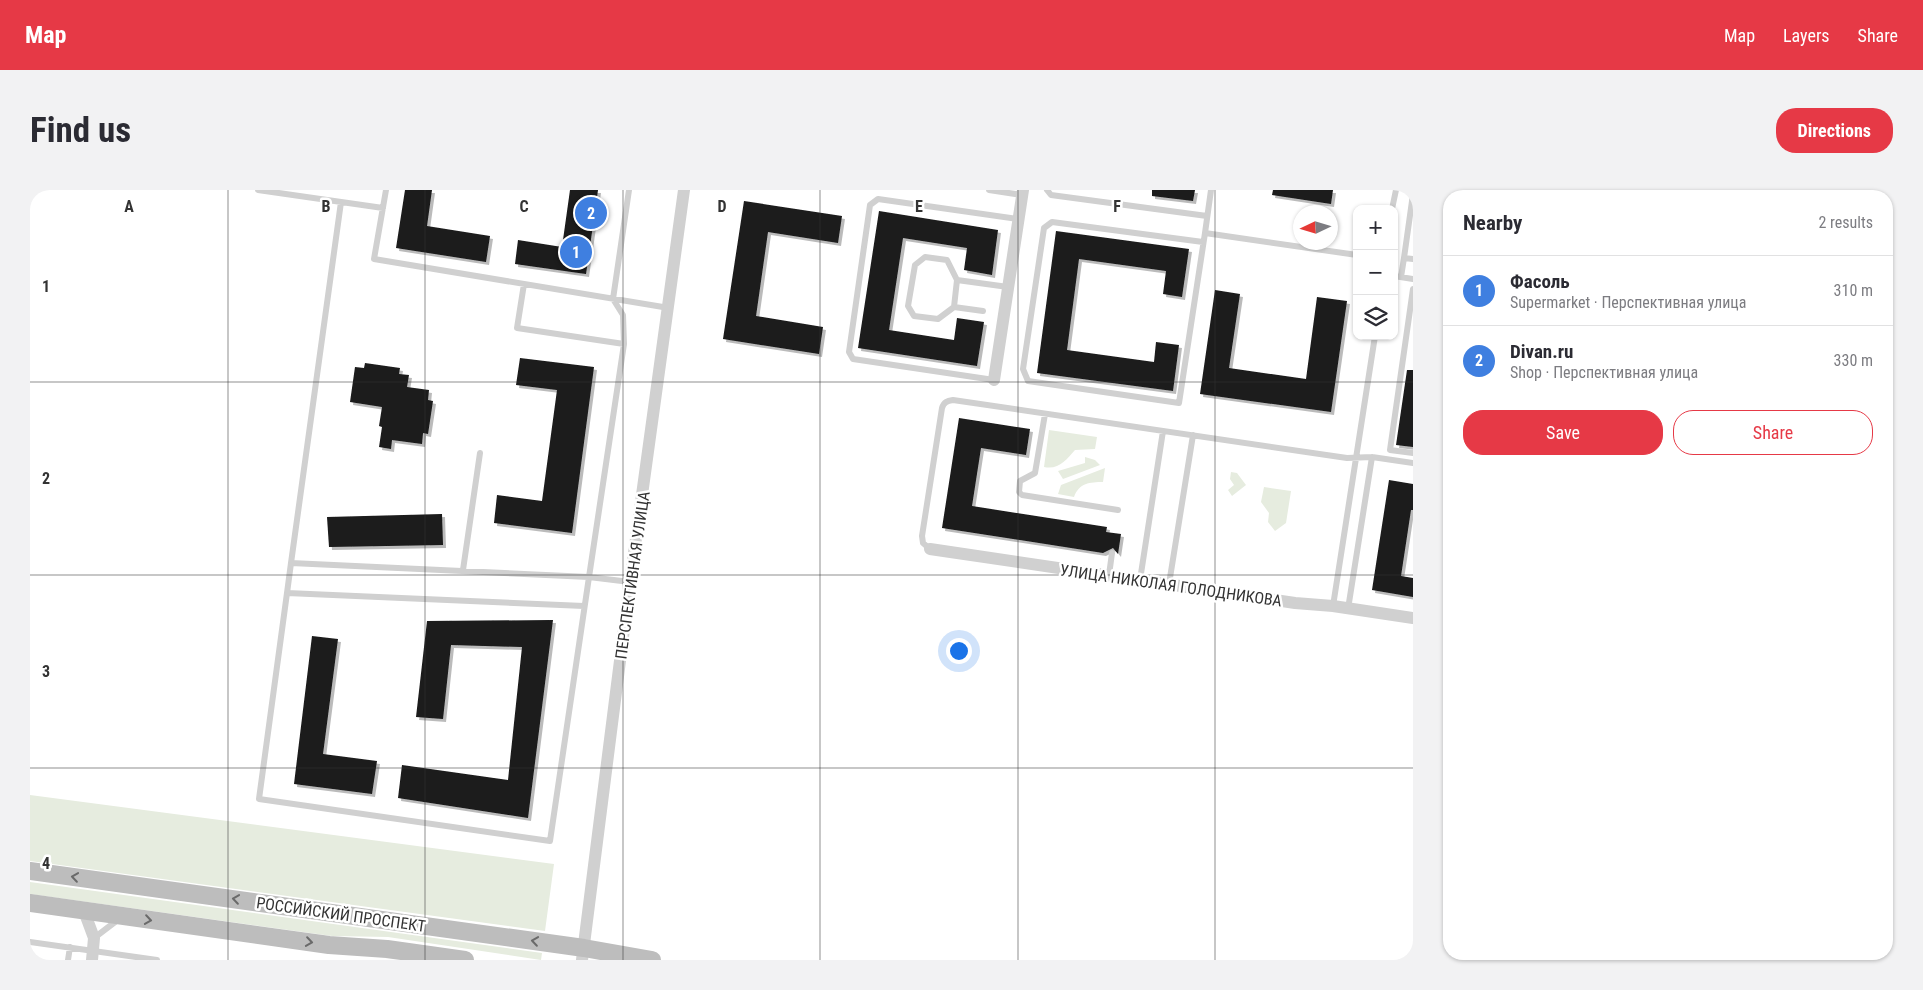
<!DOCTYPE html>
<meta charset="utf-8">
<style>
:root{--surface:#fff;--page:#f2f2f3;--text:#2b2b33;--muted:#7c7c81;--line:#e1e1e2;--accent:#e63946}
body{margin:0;font-family:"Roboto Condensed",sans-serif;background:var(--page);color:var(--text)}
.controls{position:absolute;right:15px;top:15px;display:grid;overflow:hidden;border-radius:10px;box-shadow:0 1px 4px #0004}
.controls button{width:45px;height:45px;display:grid;place-items:center;padding:0;border:0;border-bottom:1px solid var(--line);background:var(--surface);color:var(--text);font:25px sans-serif}
.compass{position:absolute;left:1263px;top:15px;width:45px;height:45px;border-radius:50%;background:var(--surface);box-shadow:0 1px 4px #0004;rotate:266deg}
.you{position:absolute;left:928px;top:460px;width:18px;height:18px;margin:-12px;border:4px solid #fff;border-radius:50%;background:#1a73e8;box-shadow:0 0 0 8px #1a73e833}
.badge{display:grid;place-items:center;width:32px;height:32px;border-radius:50%;background:var(--accent);color:#fff;font-size:16px;font-weight:700}
.pin{position:absolute;translate:-50% -50%;border:2px solid #fff;box-shadow:0 1px 5px #0006}
.list{margin:0;padding:0;list-style:none}
h2{display:flex;justify-content:space-between;align-items:center;height:65px;margin:0;padding:0 20px;font-size:21px}
h2 small{font-size:16px;font-weight:400;color:var(--muted)}
.list li{display:grid;grid-template-columns:32px 1fr auto;gap:15px;align-items:center;box-sizing:border-box;height:70px;padding:0 20px;border-top:1px solid var(--line)}
.list b{display:block;font-size:19px;white-space:nowrap}
.list p{margin:0;font-size:16px;white-space:nowrap;color:var(--muted)}
.list em{font-size:16px;font-style:normal;color:var(--muted)}
.actions{display:flex;gap:10px;padding:15px 20px}
.actions a{flex:1;padding:11px 0;border:1px solid var(--accent);border-radius:20px;text-align:center;font-size:18px;color:var(--accent)}
.actions .main{background:var(--accent);color:#fff}
.icon{flex:none;width:28px;height:28px;fill:none;stroke:currentColor;stroke-width:2;stroke-linecap:round;stroke-linejoin:round}
.map{position:relative;flex:none;width:1383px;height:770px;overflow:hidden;border-radius:20px}
header{display:flex;align-items:center;gap:30px;box-sizing:border-box;height:70px;padding:0 25px;background:var(--accent);color:#fff}
header strong{font-size:24px}
nav{display:flex;gap:28px;margin-inline-start:auto;font-size:18px}
.intro{display:flex;align-items:center;justify-content:space-between;box-sizing:border-box;height:120px;padding:0 30px}
h1{margin:0;font-size:35px}
.button{padding:12px 22px;border-radius:20px;background:var(--accent);color:#fff;font-size:18px;font-weight:700}
main{display:flex;gap:30px;padding:0 30px}
aside{flex:1;background:var(--surface);border-radius:20px;box-shadow:0 1px 4px #0004}
.map>svg:first-child{display:block}
.green{fill:#e6ecdf}
.building{fill:#1a1a1a;filter:url(#shadow)}
.lines{fill:none;stroke-linecap:round;stroke-linejoin:round}
.lane{stroke:#d0d0d0;stroke-width:6}
.street{stroke:#d0d0d0;stroke-width:12}
.secondary{stroke:#bdbdbd;stroke-width:18}
.oneway{stroke:#6a6a6a}
.grid{fill:none;stroke:#333;stroke-width:1;stroke-opacity:0.55}
.labels{text-anchor:middle;stroke-width:5;stroke-linejoin:round;paint-order:stroke}
.street-label{font-size:16px;fill:#333;stroke:#fff}
.grid-label{font-size:16px;text-anchor:middle;font-weight:bold;fill:#333;stroke:#fff;stroke-width:5;stroke-linejoin:round;paint-order:stroke}
</style>
<header>
<strong>Map</strong>
<nav><a>Map</a><a>Layers</a><a>Share</a></nav>
</header>
<div class="intro"><h1>Find us</h1><a class="button">Directions</a></div>
<main>
<div class="map">
<svg width="1383" height="770" viewBox="0 0 1383 770">
<defs>
<filter id="shadow"><feDropShadow dx="3" dy="3" stdDeviation="0" flood-color="#0004"/></filter>
</defs>
<rect width="100%" height="100%" fill="#fff"/>
<path class="green" d="M1019,240L1067,247L1065,259L1045,260C1036,270 1029,280 1014,277Z
M1055,267L1065,270L1070,275L1033,289L1028,281L1055,273Z
M1075,278L1073,292C1060,292 1049,293 1044,307L1028,304L1031,295Z
M1201,282L1207,283L1216,295L1202,306L1198,300L1204,295L1200,289Z
M1234,297L1261,301L1256,333L1245,341L1238,332L1239,323L1231,312Z
M0,605L524,674L515,741L0,671Z
M0,692L512,763L511,770L358,747L302,746L0,704Z"/>
<path class="building" d="M375,0H402L397,36L460,46L456,72L366,58Z
M540,0H568L556,84L485,74L488,50L532,57Z
M1122,0H1165L1163,11L1122,6Z
M1243,0H1303L1301,14L1242,5Z
M714,11L812,26L808,53L738,42L726,126L793,137L789,164L693,149Z
M849,21L968,40L962,85L934,80L937,58L873,48L859,140L924,150L927,128L954,132L947,176L828,158Z
M1026,41L1159,59L1152,107L1133,104L1136,81L1049,69L1037,160L1124,172L1126,152L1149,155L1143,201L1007,183Z
M1185,100L1210,104L1199,178L1276,189L1287,107L1317,111L1301,222L1170,204Z
M490,168L564,177L542,343L464,333L467,305L512,311L527,200L486,195Z
M335,173L370,178L369,184L379,185L377,197L399,200L398,210L403,211L398,244L393,243L392,254L362,250L361,259L349,257L352,237L349,236L352,217L320,212L325,177L334,178Z
M1377,180H1383V257L1366,255Z
M929,228L1000,239L996,265L951,258L942,316L1077,337L1076,342L1091,344L1088,364L1083,358L1073,363L912,338Z
M1359,290L1383,294V320H1381L1371,386L1383,388V407L1342,400Z
M412,324L413,355L299,357L297,327Z
M523,430L498,628L368,608L372,575L478,590L492,457L421,455L413,529L386,527L397,431Z
M282,446L308,449L293,564L347,571L342,604L264,594Z"/>
<g class="lines">
<path class="lane" d="M228,0L353,18
M356,0L344,69L639,118
M599,0L583,109L593,125L594,154L559,387L600,392
M959,0L992,5
M1017,0L1021,5L1177,26
M1181,0L1175,43L1327,65
M1362,19L1366,0
M1173,52L1022,32L1014,38L993,179L998,191L1149,213L1175,43
M1374,68L1383,4
M1364,86L1383,89
M1371,87L1374,68L1383,69
M494,94L487,138L594,154
M1383,99L1360,260L1383,263
M924,117L927,90
M953,121L924,117L908,129L884,126L878,116L885,75L895,67L917,70L927,90L978,97
M964,190L823,169L819,162L840,15L848,9L988,29
M1015,224L1005,283L990,291L989,302L992,305L1088,320
M900,359L893,353L892,346L912,218C914,212 917,211 923,210L1317,268L1342,267L1383,273
M261,373L559,387L520,651L229,609L257,403L261,373L311,12
M433,380L450,263
M1079,385L1082,363
M1110,390L1133,241
M1139,394L1163,245
M257,403L554,416
M1303,416L1345,146
M1318,419L1342,267
M64,748L89,729
M0,752L127,770
M38,770L40,757"/>
<path class="street" d="M964,190L993,0
M900,359L1265,413L1303,416L1383,428
M54,721L64,748L62,770
M552,770L600,392L654,0"/>
<path class="secondary" d="M0,681L554,758L622,770
M0,713L299,755L357,759L435,770"/>
</g>
<defs><path id="oneway-chevron" d="M-2-3.5L2.5 0L-2 3.5" fill="none" stroke-width="1.6" stroke-linecap="round" stroke-linejoin="round" transform="scale(1.25)"/></defs>
<g class="oneway">
<use href="#oneway-chevron" transform="translate(45 687) rotate(-172)"/>
<use href="#oneway-chevron" transform="translate(206 709) rotate(-172)"/>
<use href="#oneway-chevron" transform="translate(118 730) rotate(8)"/>
<use href="#oneway-chevron" transform="translate(505 751) rotate(-172)"/>
<use href="#oneway-chevron" transform="translate(279 752) rotate(8)"/>
</g>
<path class="grid" d="M198,0V770M395,0V770M593,0V770M790,0V770M988,0V770M1185,0V770M0,192H1383M0,385H1383M0,578H1383"/>
<g class="labels">
<g class="street-label">
<text transform="translate(602 385) rotate(-82)" y="6">ПЕРСПЕКТИВНАЯ УЛИЦА</text>
<text transform="translate(1141 395) rotate(8)" y="6">УЛИЦА НИКОЛАЯ ГОЛОДНИКОВА</text>
<text transform="translate(311 724) rotate(8)" y="6">РОССИЙСКИЙ ПРОСПЕКТ</text>
</g>
</g>
<g class="grid-label">
<text x="99" y="22">A</text>
<text x="296" y="22">B</text>
<text x="494" y="22">C</text>
<text x="692" y="22">D</text>
<text x="889" y="22">E</text>
<text x="1087" y="22">F</text>
<text x="16" y="102">1</text>
<text x="16" y="294">2</text>
<text x="16" y="487">3</text>
<text x="16" y="679">4</text>
</g>
</svg>
<div class="controls">
<button>+</button>
<button>−</button>
<button><svg class="icon" aria-label="layers" viewBox="0 0 24 24"><path d="M12 4l9 5-9 5-9-5zM3 14l9 5 9-5"/></svg></button>
</div>
<svg class="compass" viewBox="-18 -18 36 36"><path d="M0-13l5 13h-10z" fill="#e53935"/><path d="M0 13l5-13h-10z" fill="#7c7c81"/></svg>
<div class="you"></div>
<div class="pin badge" style="left:546px;top:62px;background:#3f7fe0">1</div>
<div class="pin badge" style="left:561px;top:23px;background:#3f7fe0">2</div>
</div>
<aside>
<h2>Nearby<small>2 results</small></h2>
<ul class="list">
<li><span class="badge" style="background:#3f7fe0">1</span><div><b>Фасоль</b><p>Supermarket · Перспективная улица</p></div><em>310 m</em></li>
<li><span class="badge" style="background:#3f7fe0">2</span><div><b>Divan.ru</b><p>Shop · Перспективная улица</p></div><em>330 m</em></li>
</ul>
<div class="actions"><a class="main">Save</a><a>Share</a></div>
</aside>
</main>
